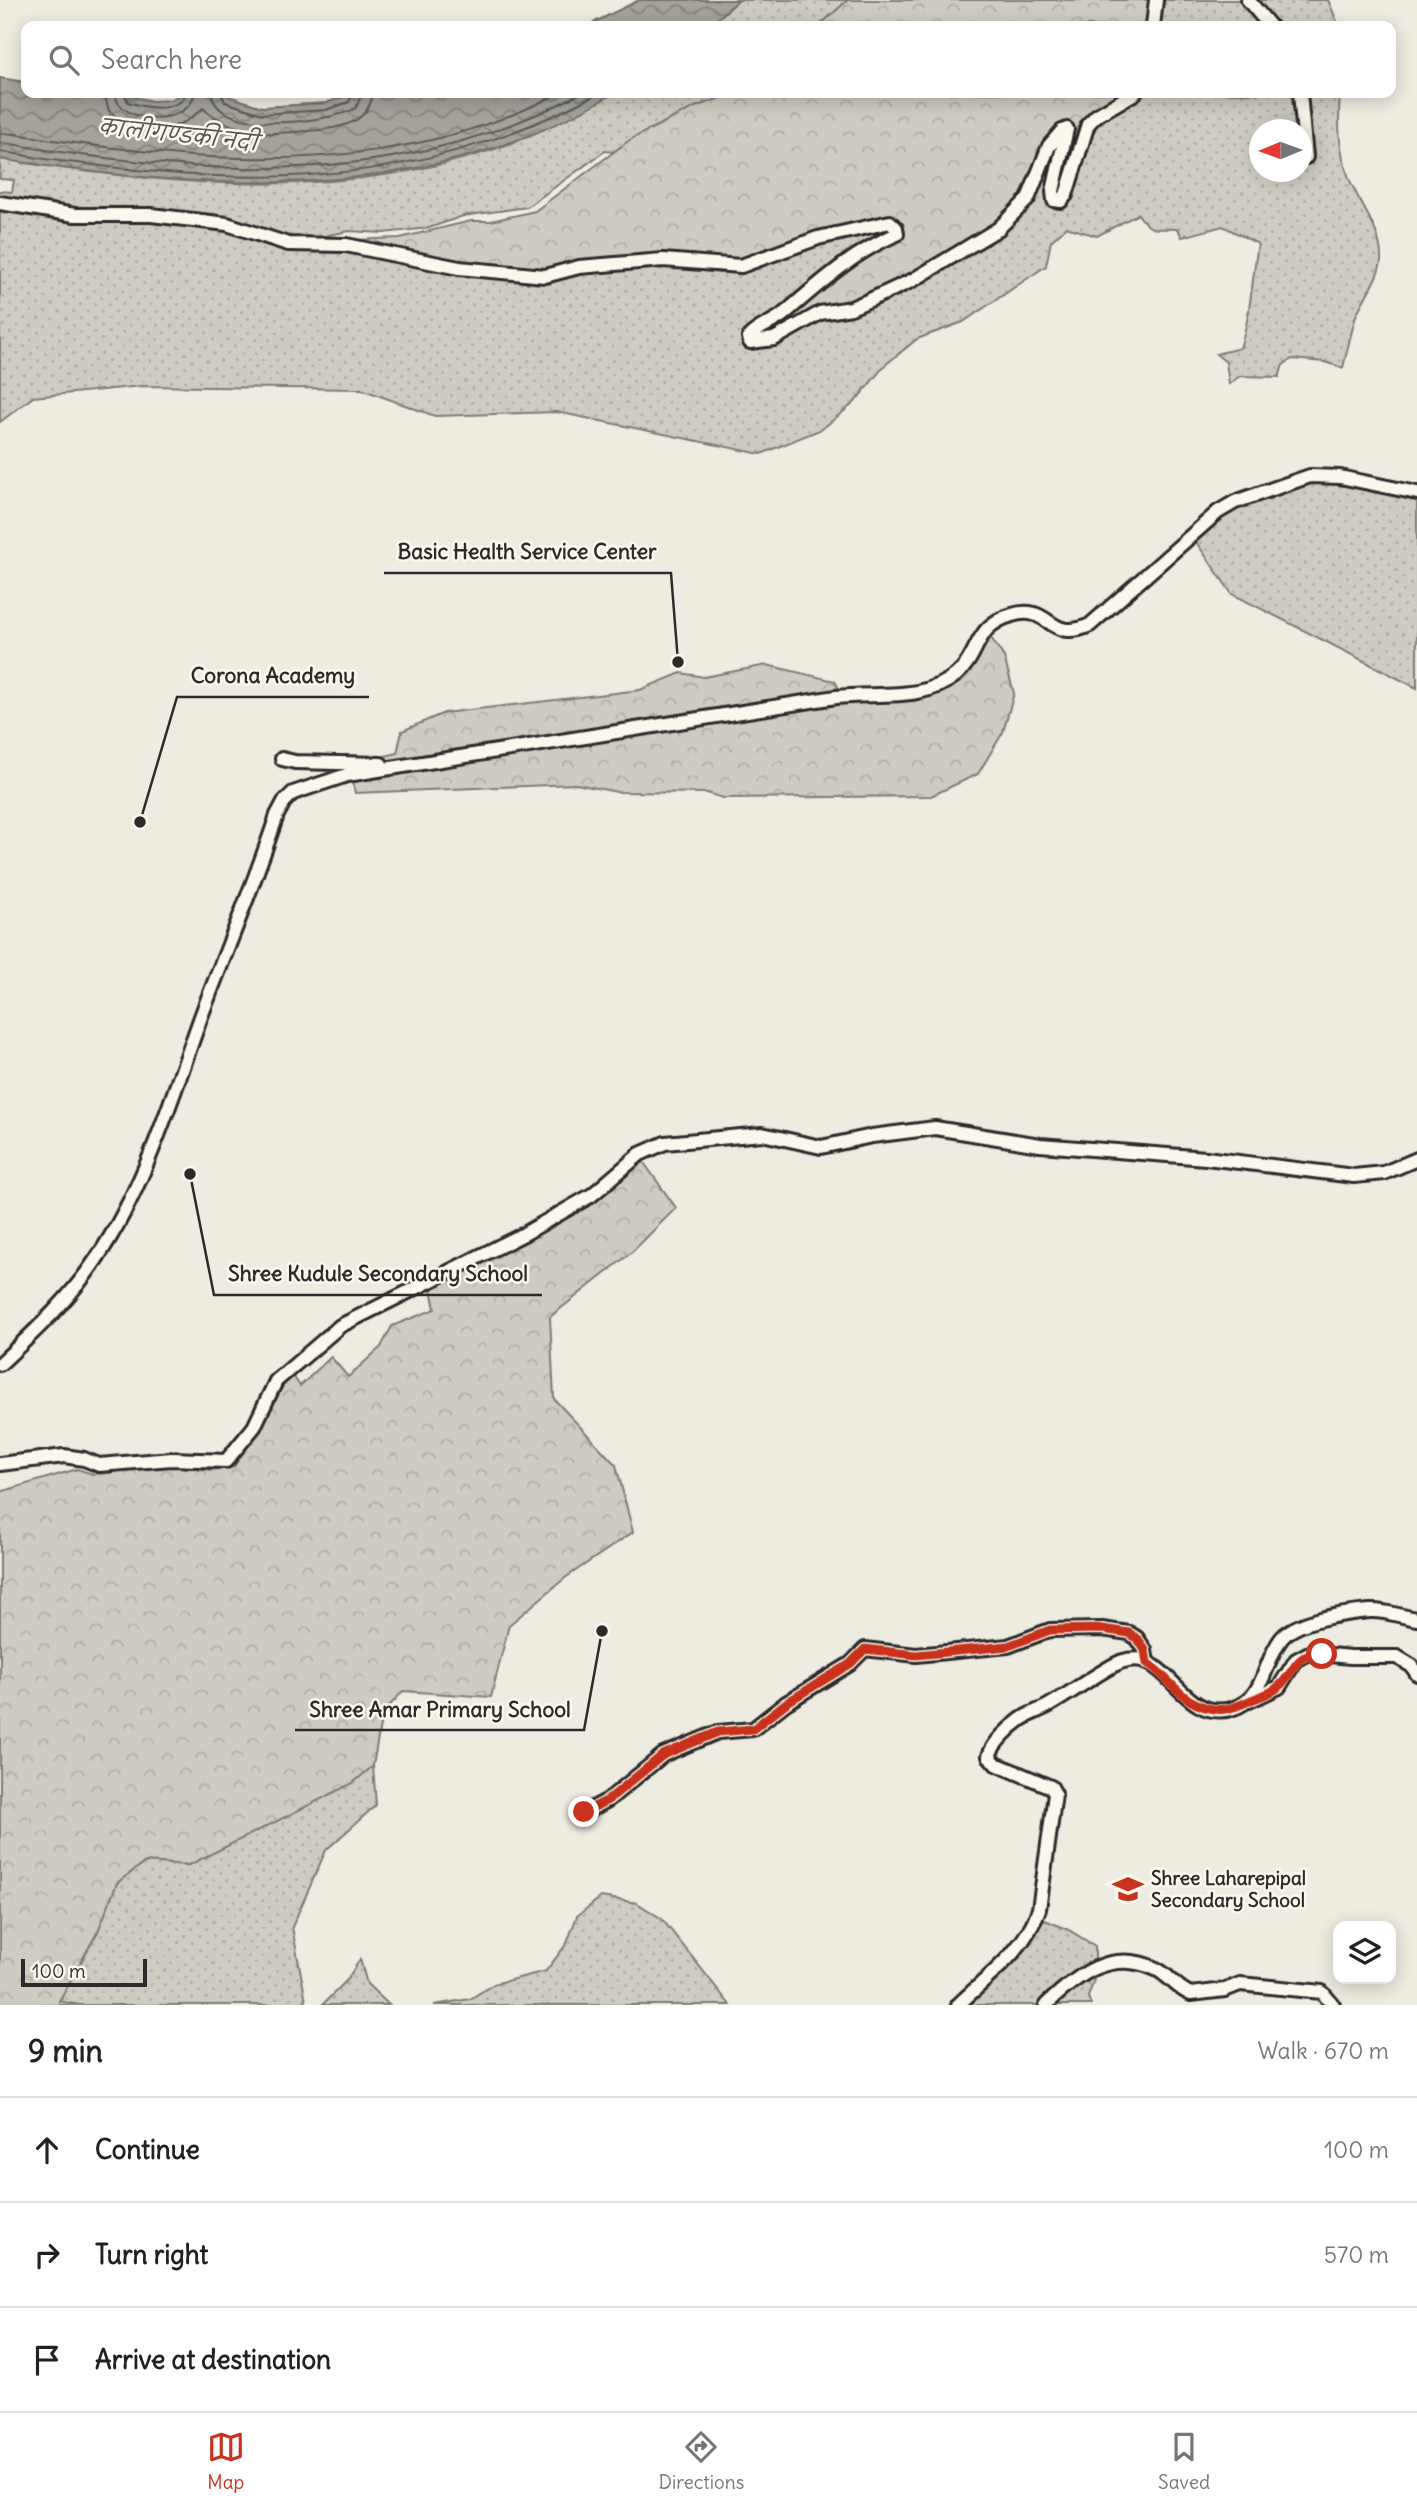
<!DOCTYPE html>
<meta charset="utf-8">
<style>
:root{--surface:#fff;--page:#f6f6f6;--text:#202124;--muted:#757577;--line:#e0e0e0;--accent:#c8321e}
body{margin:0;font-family:Delius,"Playpen Sans Deva",sans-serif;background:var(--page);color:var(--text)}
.controls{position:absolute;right:21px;bottom:21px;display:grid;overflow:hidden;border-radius:14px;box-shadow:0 4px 18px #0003}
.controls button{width:63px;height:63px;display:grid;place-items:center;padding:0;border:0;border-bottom:2px solid var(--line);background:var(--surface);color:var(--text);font:35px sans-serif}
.compass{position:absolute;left:1249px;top:119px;width:63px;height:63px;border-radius:50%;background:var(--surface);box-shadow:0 4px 18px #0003;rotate:269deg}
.scale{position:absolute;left:21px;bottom:18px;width:126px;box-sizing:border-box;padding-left:7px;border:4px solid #2b2b2b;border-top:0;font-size:19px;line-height:24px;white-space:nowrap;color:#2b2b2b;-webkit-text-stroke:5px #fbf7ec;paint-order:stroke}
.stop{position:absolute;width:21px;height:21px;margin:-16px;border:5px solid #c8321e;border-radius:50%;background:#fff}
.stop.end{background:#c8321e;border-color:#fff;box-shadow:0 2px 7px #0008}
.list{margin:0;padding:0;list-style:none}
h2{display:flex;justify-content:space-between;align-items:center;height:91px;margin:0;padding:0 28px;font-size:30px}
h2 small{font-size:23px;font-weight:400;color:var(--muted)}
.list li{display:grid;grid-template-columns:46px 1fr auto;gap:21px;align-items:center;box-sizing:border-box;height:105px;padding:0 28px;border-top:2px solid var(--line)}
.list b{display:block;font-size:26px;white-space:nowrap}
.list em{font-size:23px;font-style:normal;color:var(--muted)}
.icon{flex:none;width:38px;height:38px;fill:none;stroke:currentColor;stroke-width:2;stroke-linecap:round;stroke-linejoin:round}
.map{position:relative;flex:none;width:1417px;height:2005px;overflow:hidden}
.search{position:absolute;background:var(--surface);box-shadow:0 4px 18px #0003;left:21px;right:21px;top:21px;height:77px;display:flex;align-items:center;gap:18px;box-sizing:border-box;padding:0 24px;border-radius:14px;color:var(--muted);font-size:26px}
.sheet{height:406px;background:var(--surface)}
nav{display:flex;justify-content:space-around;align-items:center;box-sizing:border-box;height:98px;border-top:2px solid var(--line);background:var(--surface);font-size:19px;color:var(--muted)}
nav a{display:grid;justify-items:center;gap:4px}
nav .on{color:var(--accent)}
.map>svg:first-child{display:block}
.green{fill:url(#green-dots);stroke:#7c7b76;stroke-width:2;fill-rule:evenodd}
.forest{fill:url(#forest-crowns);stroke:#7c7b76;stroke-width:2}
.water{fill:url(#water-waves);stroke:#74726e;stroke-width:2}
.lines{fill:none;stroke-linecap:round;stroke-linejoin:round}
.shore{stroke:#5b5b57;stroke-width:2}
.minor-casing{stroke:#2b2b2b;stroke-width:18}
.minor{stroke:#fbf7ec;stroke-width:12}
.route{stroke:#c8321e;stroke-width:9}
.labels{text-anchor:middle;stroke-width:5;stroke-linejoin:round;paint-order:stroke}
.poi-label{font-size:19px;font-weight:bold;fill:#2b2b2b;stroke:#fbf7ec;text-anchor:start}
.water-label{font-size:21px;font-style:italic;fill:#555552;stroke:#fbf7ec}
.leader{fill:none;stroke:#2b2b2b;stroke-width:2.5}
.callout-dot{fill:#2b2b2b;stroke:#fbf7ec;stroke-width:2.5}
.callout-label{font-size:21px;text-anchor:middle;font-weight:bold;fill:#2b2b2b;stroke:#fbf7ec;stroke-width:5;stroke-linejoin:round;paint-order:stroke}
</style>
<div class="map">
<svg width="1417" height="2005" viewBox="0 0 1417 2005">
<defs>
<pattern id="green-dots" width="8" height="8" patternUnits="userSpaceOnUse" patternTransform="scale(1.75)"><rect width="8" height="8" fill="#cecbc2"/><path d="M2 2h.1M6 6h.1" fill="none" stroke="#b1aea7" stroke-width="1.8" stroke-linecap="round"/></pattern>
<pattern id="forest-crowns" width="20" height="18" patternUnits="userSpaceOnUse" patternTransform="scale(1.75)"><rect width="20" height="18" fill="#cecbc2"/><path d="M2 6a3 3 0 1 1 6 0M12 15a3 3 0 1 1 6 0" fill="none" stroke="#b1aea7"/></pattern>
<pattern id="water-waves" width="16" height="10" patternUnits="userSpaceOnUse" patternTransform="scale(1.75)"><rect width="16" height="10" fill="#a4a29a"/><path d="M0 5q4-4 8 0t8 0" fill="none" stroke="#86847e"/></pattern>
</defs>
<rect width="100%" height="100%" fill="#eeebe0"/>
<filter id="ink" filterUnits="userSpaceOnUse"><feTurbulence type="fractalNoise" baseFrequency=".0143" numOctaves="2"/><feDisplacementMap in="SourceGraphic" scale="14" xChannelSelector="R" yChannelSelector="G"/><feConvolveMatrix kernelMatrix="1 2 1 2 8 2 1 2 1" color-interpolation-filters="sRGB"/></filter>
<g filter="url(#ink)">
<path class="green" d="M739,0H848L819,26H709Z
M1160,0H1328L1339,26H1157Z
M614,93H734C692,109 650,126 613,152L605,151L527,207L463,216L429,228L383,233L349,231L299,241L237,219L83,213L0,199V191L12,192L14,180L0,179V159C166,185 342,203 504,146C542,132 578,112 614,93Z
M1139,93H1340C1338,123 1338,149 1349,178C1359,204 1381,229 1381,257C1382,274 1363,298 1356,316C1351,333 1347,351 1343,368L1325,362L1292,359L1283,365L1279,377L1240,376L1229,384L1226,362L1216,354L1240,348C1251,314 1252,279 1258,244L1223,226L1182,237L1178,229C1156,227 1152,235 1138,214L1097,236L1066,227L1051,241L1046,266L963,322L917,339L884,366L854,403L822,429L761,454L557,412L435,416L361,389L142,386L33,397L0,422V209L86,221L171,222L550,282L587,273L653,265L720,273L756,269L816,242L884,228L886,233L844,253L791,301L746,329L743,343L756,349L781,342L814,322L853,314L990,239L1018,218L1041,188L1054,145L1089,137L1099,117L1131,102ZM1260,130H1302V172H1260Z
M1326,478L1373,490L1417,496V688L1232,594L1196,542C1227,501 1279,490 1326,478Z
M373,1766L376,1805L326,1850L292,1927L306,2001L298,2005H79L59,2002L98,1931L117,1883L145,1862L189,1865L352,1783Z
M601,1897L637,1903L662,1919L730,2005H434L470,1999L494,1984L546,1971L567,1943L577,1916Z
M1045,1920L1067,1929L1095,1946V1977L1088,1997L1091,2005H965L1007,1969L1033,1932Z
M360,1959L367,1984L389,2005H322L347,1980Z"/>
<path class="forest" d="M848,0H1150L1146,26H819Z
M734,93H1123L1087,114L1060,197L1056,195L1064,125L1037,178L1013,209L984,234L961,244L903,280L783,332L755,338L847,267L902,234L903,224L895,217H879L810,234L788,246L733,263L692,254L655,255L548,270L520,269L451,263L352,240L400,238L471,221H491L535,211L631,139L695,107Z
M987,632L1004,657L1014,693L1003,732L978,774L931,796L723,798L707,793L617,792L576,784L355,793L346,755L377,758L397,753L402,731L444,713L640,690L681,673L704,677L767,665L835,681L844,699L937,691Z
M642,1160L676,1208L632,1252L550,1317L554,1399L616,1465L633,1532L565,1578L509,1625L491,1697L403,1691L382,1714L373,1766L353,1783L189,1865L145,1862L117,1883L98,1931L59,2001L79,2005H0V1492L77,1469L93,1474L110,1473L133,1465L154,1463L211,1470L234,1467L291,1373L300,1386L331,1357L348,1377L381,1347L392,1326L435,1309L431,1289L520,1244Z"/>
<path class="water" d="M639,0H739L709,26H587Z
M0,78L26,82V93H117L152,101L170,100L184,93H227L228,96L262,107L326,103L354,93H614C428,207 206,191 0,159Z"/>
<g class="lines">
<path class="shore" d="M104,93L109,111C124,127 159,132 180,124C189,121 196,114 203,108C218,121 237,129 256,133C268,135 282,132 294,132C321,130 371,130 372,93
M115,93C117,125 192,127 194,93
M124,93L128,102C147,108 166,112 183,100L185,93
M212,93C214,136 330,123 356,108L362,93
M221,93L225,102L262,114L326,110L349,102L353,93
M0,133C18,133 35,138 53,140C95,146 138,151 180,155C306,165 445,154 559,93
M0,143C18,144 35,149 53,151C94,157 137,162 179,165C317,176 458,159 581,93
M0,152C18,153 35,158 52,160C94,165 137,171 179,174C331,185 465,165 599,93"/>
<g class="minor-casing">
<path id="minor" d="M1248,0L1270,26
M1153,26L1156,0
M1300,93L1306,157
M0,203L75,215H151L227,224L288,244L346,245L459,268L545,276L579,267L663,260L741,266L818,238L890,222L896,228L897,234C854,252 820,283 785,313C774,323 758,326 749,337L750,342L774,339L820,313L851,308L872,299L913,280L998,229L1028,199L1049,146L1062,131L1067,129L1053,191L1054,200L1061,201L1066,195L1088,124L1097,115L1135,93
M282,759L295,762L381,764
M0,1364C35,1331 70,1299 97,1258C146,1185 172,1096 202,1014C227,948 255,882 277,815L284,802L293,793L347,775L836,697C876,692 923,702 956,675C981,654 973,626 1012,615C1051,603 1048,644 1090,625L1218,512L1235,502L1310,476L1340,477L1417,493
M0,1464L64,1456L84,1459L99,1465L172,1459L226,1461L254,1427L276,1381L340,1326L524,1234L592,1195L640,1154L665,1143L762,1134L821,1147L872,1136L935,1128L1040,1145L1206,1158L1354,1176L1384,1173L1417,1159
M1249,1701L1279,1687L1296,1660L1309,1653L1351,1657H1397L1412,1666L1417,1674
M578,1816L608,1800L663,1755L718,1732L753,1729L786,1703L850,1664L865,1649L916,1655L1008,1646L1050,1630L1102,1629L1129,1633L1137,1638L1145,1650L1147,1663
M958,2005C990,1974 1024,1952 1039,1909L1055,1794L1051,1787L996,1764L989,1756C993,1743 1009,1728 1020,1720C1028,1714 1039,1711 1048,1706C1071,1693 1093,1676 1116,1664C1123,1660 1134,1658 1142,1660C1175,1672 1189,1720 1231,1709C1266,1699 1262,1664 1281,1639C1295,1620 1347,1613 1370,1611C1386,1610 1402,1617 1417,1619
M1046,2005C1077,1975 1111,1948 1156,1969C1169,1975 1177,1989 1191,1994L1225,1990L1240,1984L1322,1992L1333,2005"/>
</g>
<use href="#minor" class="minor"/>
</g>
</g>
<g class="lines" filter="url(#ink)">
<path class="route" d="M584,1812L608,1800L663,1755L718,1732L753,1729L786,1703L850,1664L865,1649L916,1655L1008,1646L1050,1630L1102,1629L1129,1633L1138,1639L1145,1650L1147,1663C1165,1674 1178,1696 1197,1704C1217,1713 1230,1710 1249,1701C1259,1696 1270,1695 1278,1687C1296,1672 1294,1652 1322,1654"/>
</g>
<defs>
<g id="school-bare" transform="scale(2.415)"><path d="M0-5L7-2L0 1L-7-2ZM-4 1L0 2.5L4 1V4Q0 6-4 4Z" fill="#c8321e" stroke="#fbf7ec" stroke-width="2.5" paint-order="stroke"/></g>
</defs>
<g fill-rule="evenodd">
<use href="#school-bare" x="1128" y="1889"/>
</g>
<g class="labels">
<g class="poi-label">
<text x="1151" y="1885">Shree Laharepipal<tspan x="1151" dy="22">Secondary School</tspan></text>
</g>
<g class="water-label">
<text transform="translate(178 135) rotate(6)" y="7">कालीगण्डकी नदी</text>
</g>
</g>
<path class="leader" d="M678 662L671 573H384M140 822L177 697H369M190 1174L214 1295H542M602 1631L584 1730H295"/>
<g class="callout-dot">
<circle cx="678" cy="662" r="7"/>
<circle cx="140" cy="822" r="7"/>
<circle cx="190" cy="1174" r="7"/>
<circle cx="602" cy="1631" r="7"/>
</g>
<g class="callout-label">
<text x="527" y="559">Basic Health Service Center</text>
<text x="273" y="683">Corona Academy</text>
<text x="378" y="1281">Shree Kudule Secondary School</text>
<text x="440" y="1717">Shree Amar Primary School</text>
</g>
</svg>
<div class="controls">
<button><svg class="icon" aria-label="layers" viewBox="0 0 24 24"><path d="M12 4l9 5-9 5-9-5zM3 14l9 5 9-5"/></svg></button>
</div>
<svg class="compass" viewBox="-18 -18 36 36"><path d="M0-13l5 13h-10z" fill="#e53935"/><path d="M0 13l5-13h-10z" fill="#757577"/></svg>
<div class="scale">100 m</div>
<div class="stop" style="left:1322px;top:1654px"></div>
<div class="stop end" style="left:584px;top:1812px"></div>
<div class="search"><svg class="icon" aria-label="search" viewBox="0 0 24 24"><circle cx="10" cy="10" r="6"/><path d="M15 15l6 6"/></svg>Search here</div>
</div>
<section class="sheet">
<h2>9 min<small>Walk · 670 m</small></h2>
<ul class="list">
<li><svg class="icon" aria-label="ahead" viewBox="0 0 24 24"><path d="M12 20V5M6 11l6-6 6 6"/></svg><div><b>Continue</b></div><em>100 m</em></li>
<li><svg class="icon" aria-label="right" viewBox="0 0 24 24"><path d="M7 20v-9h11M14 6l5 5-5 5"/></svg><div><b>Turn right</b></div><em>570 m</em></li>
<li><svg class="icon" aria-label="arrive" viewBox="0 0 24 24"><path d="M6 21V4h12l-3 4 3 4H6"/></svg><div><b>Arrive at destination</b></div></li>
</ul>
</section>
<nav>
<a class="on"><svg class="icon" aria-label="map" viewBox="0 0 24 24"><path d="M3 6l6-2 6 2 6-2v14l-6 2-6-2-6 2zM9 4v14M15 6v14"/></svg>Map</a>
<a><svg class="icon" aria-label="directions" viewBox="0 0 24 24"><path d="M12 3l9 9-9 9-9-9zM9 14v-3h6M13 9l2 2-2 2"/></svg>Directions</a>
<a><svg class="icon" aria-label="saved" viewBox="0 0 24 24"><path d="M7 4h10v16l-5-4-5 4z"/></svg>Saved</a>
</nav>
